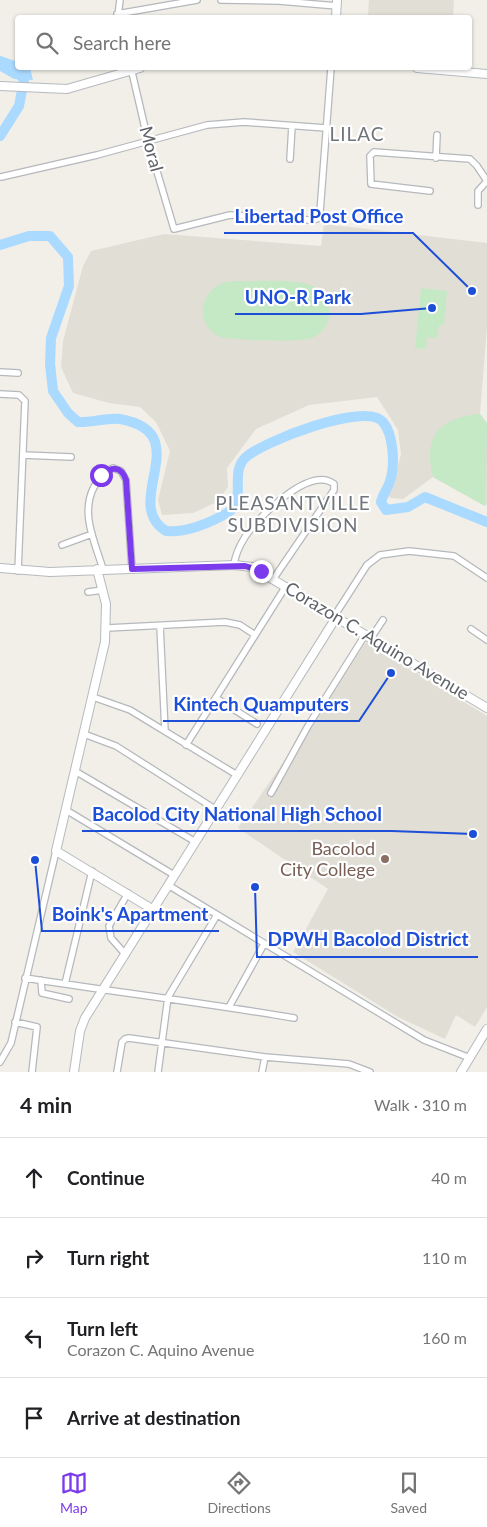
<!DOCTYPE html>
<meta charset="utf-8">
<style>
:root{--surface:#fff;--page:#f6f6f6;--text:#202124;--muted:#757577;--line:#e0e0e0;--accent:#7c3aed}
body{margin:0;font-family:Lato,sans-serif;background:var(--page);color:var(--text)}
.stop{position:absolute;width:15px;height:15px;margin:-11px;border:4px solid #7c3aed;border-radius:50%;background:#fff}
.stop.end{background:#7c3aed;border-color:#fff;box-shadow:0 1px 5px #0008}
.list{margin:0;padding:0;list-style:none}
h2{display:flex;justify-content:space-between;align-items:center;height:65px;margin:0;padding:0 20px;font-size:21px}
h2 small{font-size:16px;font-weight:400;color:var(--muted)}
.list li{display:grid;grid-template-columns:32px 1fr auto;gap:15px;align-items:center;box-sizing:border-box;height:80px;padding:0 20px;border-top:1px solid var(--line)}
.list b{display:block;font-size:19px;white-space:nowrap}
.list p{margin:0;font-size:16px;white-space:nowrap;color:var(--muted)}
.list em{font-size:16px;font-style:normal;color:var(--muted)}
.icon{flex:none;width:28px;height:28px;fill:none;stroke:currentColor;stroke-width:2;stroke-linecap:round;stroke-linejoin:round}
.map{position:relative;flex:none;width:487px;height:1072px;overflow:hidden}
.search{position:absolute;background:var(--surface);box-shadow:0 1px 4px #0004;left:15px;right:15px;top:15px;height:55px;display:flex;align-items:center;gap:12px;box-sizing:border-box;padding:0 18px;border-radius:5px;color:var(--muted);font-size:19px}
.sheet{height:385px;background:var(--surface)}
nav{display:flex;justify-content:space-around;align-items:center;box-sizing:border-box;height:70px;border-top:1px solid var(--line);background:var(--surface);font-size:14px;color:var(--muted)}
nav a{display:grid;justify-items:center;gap:2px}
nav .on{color:var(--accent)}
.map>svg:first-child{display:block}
.education{fill:#e1ded6}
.green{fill:#c5e8c5}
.water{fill:#aadaff}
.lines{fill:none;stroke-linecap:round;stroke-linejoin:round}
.river{stroke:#aadaff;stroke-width:10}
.street-casing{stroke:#b5b8bc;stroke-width:8}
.secondary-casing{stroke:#b6babf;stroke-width:10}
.street{stroke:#fff;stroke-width:5.5}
.secondary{stroke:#fff;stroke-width:8}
.route{stroke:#7c3aed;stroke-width:6}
.education-dot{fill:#8d6e63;stroke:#fff;stroke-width:2}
.labels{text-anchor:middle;stroke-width:4.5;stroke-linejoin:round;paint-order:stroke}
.street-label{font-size:18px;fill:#5f6368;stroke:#fff}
.education-label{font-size:18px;fill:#785e54;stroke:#fff;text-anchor:end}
.neighbourhood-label{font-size:19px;letter-spacing:1px;fill:#70757a;stroke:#fff}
.leader{fill:none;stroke:#1d4ed8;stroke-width:2}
.callout-dot{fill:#1d4ed8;stroke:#fff;stroke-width:2}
.callout-label{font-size:19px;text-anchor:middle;font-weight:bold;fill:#1d4ed8;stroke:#fff;stroke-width:4.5;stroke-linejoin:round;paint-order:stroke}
</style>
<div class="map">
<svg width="487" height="1072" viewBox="0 0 487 1072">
<rect width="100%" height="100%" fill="#f1efe8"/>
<path class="education" d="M369,0H454L453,17H368Z
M324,224L487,243V327L480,414L487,423V504L485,506L433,477L403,499L391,498L388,496L395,478L401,454L398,430L377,397L309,405L256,429L227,468L228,487L217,502L193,513L162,515L158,500L170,451L156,422L140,407L109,403L73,393L61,367L63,341L83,266L91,251L164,234L321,246Z
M366,642L487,716V1007L475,1027L456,1015L445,1039L398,1017L293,952L328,889L238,828Z"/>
<path class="green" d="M233,281C255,282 289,278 310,285C335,292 336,328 312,338C300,343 234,340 220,337C190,322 202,283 233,281Z
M421,288L447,291L444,325H439L437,338L427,337L426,349L415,348Z
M480,414L487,423L485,506L433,477C422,436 441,417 480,414Z"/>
<path class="water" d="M0,57L17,64L18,68H30L33,80L14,79L0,71Z"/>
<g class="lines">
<path class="river" d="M0,61L14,66L24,80L19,106L0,136
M0,245L29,236H50L68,257L69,286L51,338L50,364L53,391L68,413L78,422C92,423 107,417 120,419C198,433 120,503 166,531C186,533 210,523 227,513C248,501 229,474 245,458C261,442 366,401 383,422C394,435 395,466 390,481C388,488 383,494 381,502L386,510L408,507L425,497L487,522"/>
<g class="street-casing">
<path id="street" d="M221,0L279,1L337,6
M117,14L197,0
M118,15L120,0
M131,68L148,141L174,229L230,215L310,220L317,219L320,212L331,68
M436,158L437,135
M290,159L292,126
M1,177L97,155L207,125L244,122L326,128
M430,191L371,184L370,156L374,152L470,159L477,166L487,181
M478,205V191L487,181
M0,372L18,373
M0,394L19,395L25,401L18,571
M23,455L71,457
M62,545L92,534
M234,565C235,556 240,545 245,537C258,517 310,465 334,484V490L274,578
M103,569C95,543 80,513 94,487C99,478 102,472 113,468L121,471L126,480L132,569
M88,592L103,590
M335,615L367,565L380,555L409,551L454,556L487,578
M160,626L165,731
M107,628L225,622L240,625L255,635
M471,629L487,640
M371,638L383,620
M93,697L130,710L237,775
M216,698L257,724
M84,734L116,746L215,809
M186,745L286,586
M75,771L194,841
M271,793L308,726L365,635
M66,810L174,875
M168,885L424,1040L470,1058
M126,955L111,938L109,926L128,893
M25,978C115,992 205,1003 294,1018
M41,980L42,993L69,999
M65,984L92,871
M229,1007L264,944
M15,1022L37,1027L32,1072
M0,1062L11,1043L56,851
M117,1072L122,1042L125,1039L129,1038L265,1057L349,1064L370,1072
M158,1072L168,997L217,915
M262,1072L265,1057"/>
</g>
<g class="secondary-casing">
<path id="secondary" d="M336,18L337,0
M417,68L487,74
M0,86L67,89L140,68
M0,568L50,572L234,565L252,567L487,708
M97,569L106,604L105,642L56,851L152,909
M74,1072L80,1031L85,1018L337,616
M461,1072L487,1029"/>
</g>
<use href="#street" class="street"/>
<use href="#secondary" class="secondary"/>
</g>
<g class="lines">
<path class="route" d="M101,475C111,467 121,465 126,480L132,569L245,566L261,571"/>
</g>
<circle class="education-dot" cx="385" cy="859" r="5"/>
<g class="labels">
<g class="street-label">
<text transform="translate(151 149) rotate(75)" y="6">Moral</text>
<text transform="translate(377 641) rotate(31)" y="6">Corazon C. Aquino Avenue</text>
</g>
<g class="education-label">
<text x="375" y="855">Bacolod<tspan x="375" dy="21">City College</tspan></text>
</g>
<g class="neighbourhood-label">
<text x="357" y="141">LILAC</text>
<text x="293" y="510">PLEASANTVILLE<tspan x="293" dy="22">SUBDIVISION</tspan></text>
</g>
</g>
<path class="leader" d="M472 291L413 233H224M432 308L361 314H235M391 673L359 721H163M473 834L392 831H82M35 860L42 931H219M255 887L257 957H478"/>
<g class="callout-dot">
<circle cx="472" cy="291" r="5"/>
<circle cx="432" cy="308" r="5"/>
<circle cx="391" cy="673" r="5"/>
<circle cx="473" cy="834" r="5"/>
<circle cx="35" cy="860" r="5"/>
<circle cx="255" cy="887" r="5"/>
</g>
<g class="callout-label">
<text x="319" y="223">Libertad Post Office</text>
<text x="298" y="304">UNO-R Park</text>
<text x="261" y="711">Kintech Quamputers</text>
<text x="237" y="821">Bacolod City National High School</text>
<text x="130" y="921">Boink's Apartment</text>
<text x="368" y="946">DPWH Bacolod District</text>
</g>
</svg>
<div class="stop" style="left:101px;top:475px"></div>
<div class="stop end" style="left:261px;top:571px"></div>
<div class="search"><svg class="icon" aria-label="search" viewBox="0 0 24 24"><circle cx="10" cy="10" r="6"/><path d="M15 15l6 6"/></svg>Search here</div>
</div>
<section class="sheet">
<h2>4 min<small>Walk · 310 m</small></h2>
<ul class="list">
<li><svg class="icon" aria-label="ahead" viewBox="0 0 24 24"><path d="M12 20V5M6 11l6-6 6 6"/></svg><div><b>Continue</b></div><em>40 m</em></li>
<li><svg class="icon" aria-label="right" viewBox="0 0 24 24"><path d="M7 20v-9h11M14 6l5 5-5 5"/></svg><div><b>Turn right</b></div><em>110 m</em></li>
<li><svg class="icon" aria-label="left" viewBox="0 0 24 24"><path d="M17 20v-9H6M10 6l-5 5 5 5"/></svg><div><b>Turn left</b><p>Corazon C. Aquino Avenue</p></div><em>160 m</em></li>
<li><svg class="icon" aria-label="arrive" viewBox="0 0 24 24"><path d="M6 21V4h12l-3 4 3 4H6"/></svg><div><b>Arrive at destination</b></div></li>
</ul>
</section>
<nav>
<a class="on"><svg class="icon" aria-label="map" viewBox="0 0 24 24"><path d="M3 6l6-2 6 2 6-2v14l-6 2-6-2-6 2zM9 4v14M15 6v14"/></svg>Map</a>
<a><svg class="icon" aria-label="directions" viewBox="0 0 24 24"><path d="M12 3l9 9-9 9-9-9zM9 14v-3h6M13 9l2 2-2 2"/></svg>Directions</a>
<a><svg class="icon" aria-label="saved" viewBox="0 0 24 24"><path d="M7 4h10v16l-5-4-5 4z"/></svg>Saved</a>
</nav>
